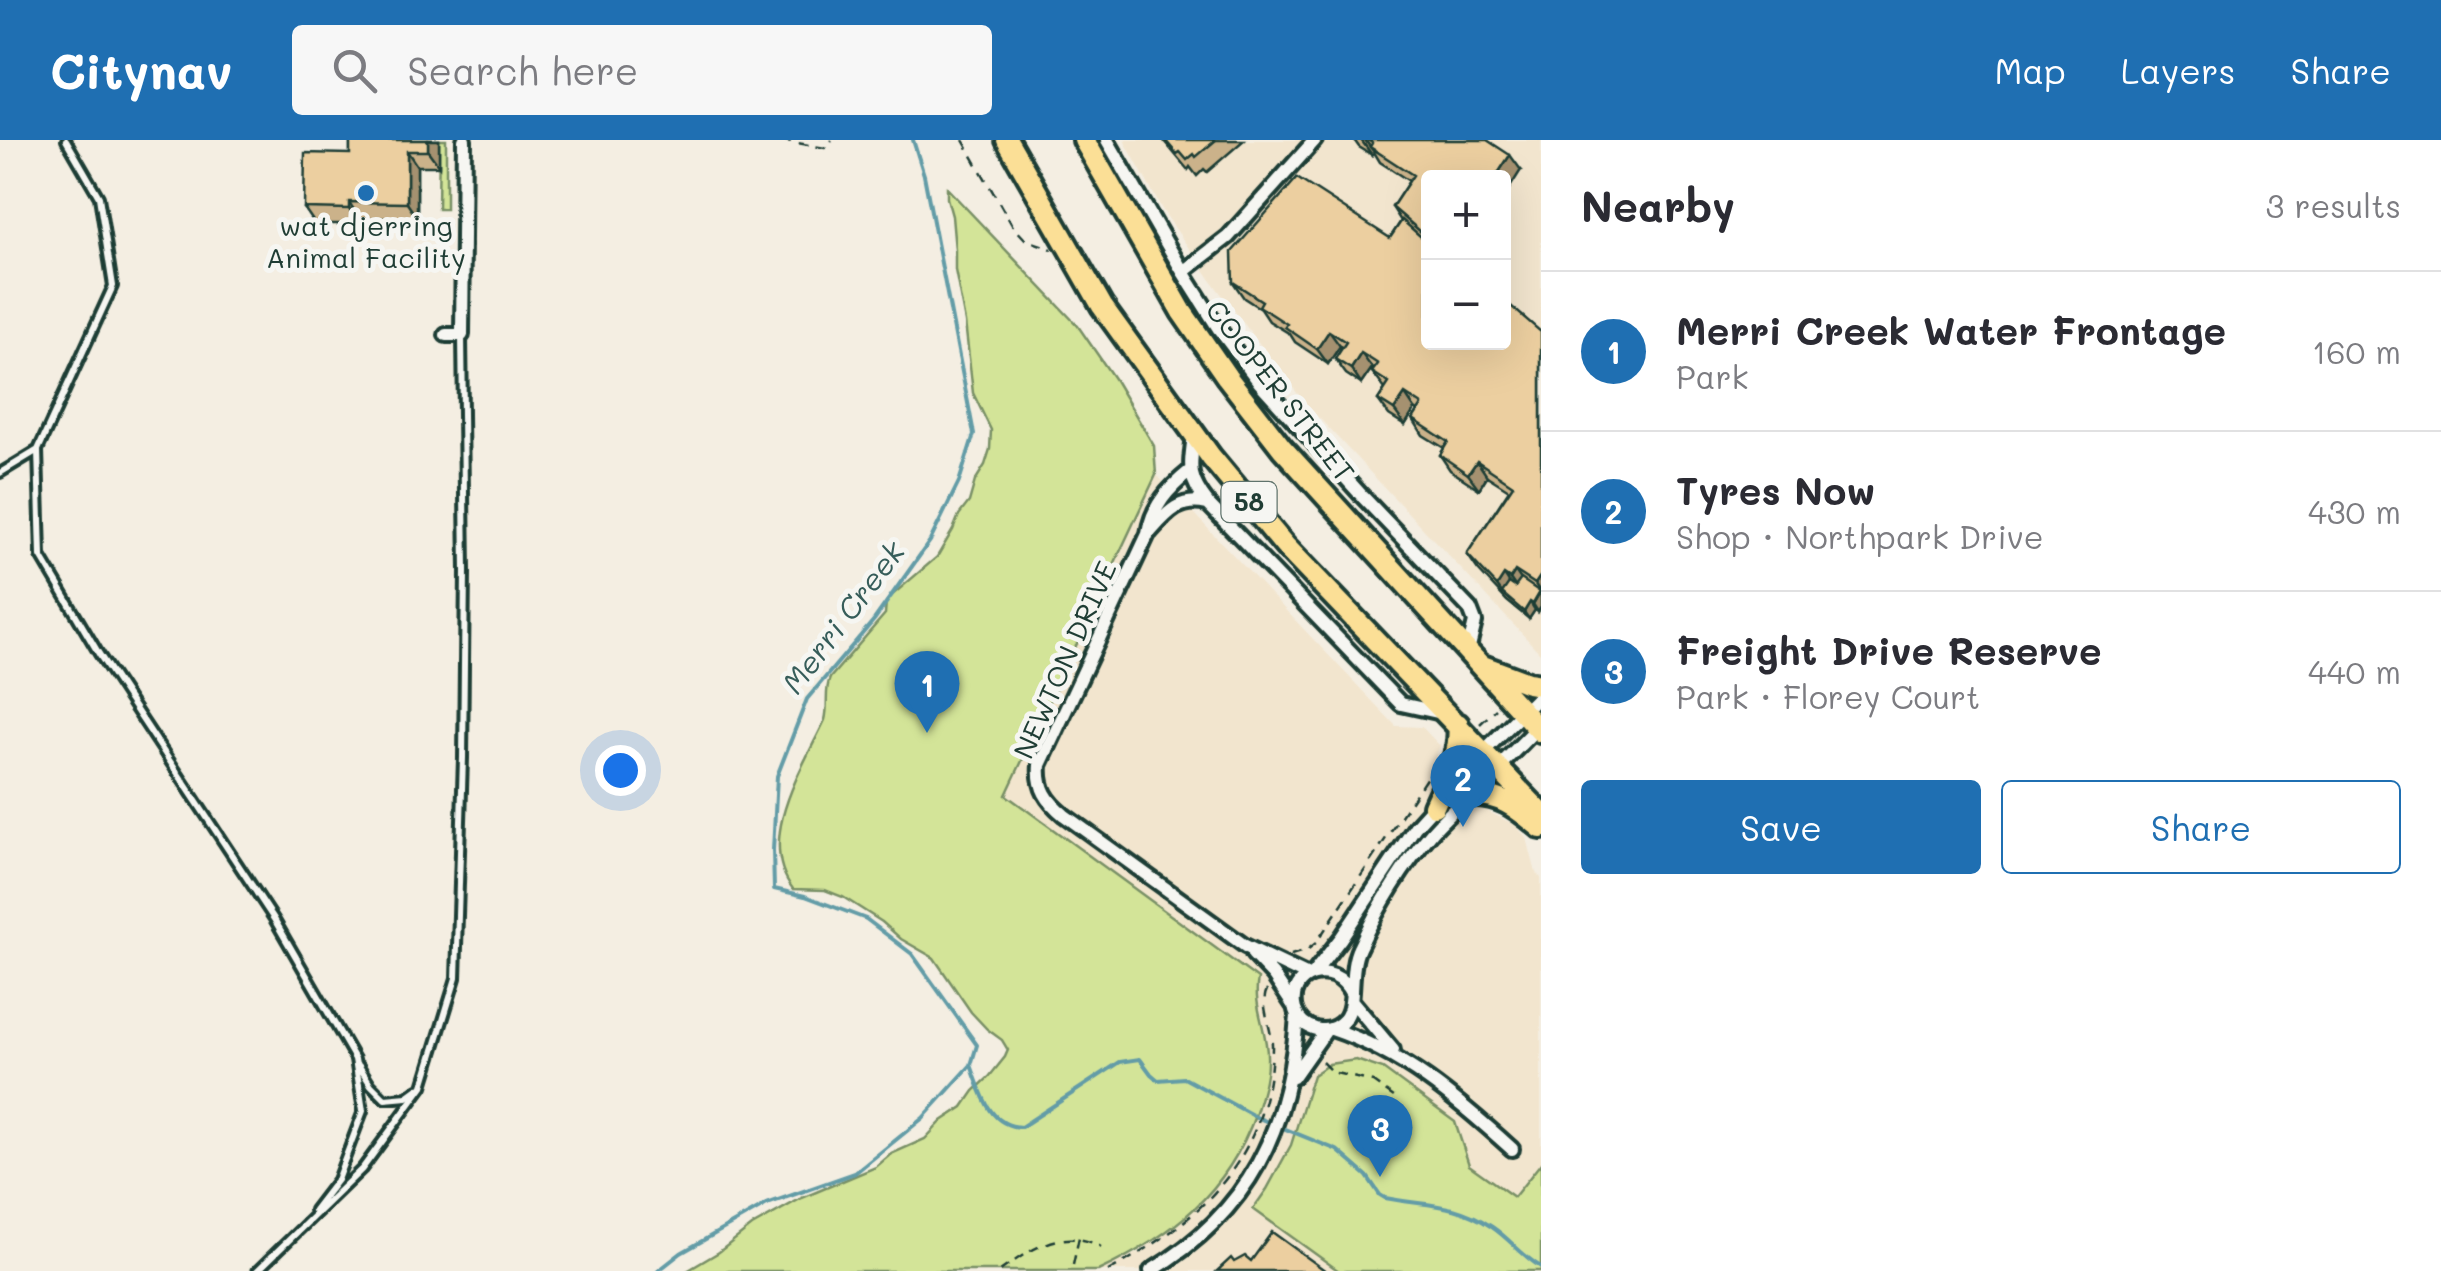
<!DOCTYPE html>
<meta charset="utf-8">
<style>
:root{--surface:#fff;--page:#f7f7f7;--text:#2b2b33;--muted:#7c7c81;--line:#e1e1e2;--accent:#1f6fb2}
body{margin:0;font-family:Mali,sans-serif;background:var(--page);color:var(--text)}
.controls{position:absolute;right:30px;top:30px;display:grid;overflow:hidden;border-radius:10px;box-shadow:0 10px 40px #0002}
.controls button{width:90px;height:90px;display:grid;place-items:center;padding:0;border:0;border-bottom:2px solid var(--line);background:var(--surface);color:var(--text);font:50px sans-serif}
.you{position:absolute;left:620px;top:630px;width:35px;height:35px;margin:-25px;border:8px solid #fff;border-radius:50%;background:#1a73e8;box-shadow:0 0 0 15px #1a73e833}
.badge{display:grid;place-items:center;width:65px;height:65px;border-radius:50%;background:var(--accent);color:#fff;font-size:32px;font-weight:700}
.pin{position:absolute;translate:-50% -82px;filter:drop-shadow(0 2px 5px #0008)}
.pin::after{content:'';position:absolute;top:52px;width:35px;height:30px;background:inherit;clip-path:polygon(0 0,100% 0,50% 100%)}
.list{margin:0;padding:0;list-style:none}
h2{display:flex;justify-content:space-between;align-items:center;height:130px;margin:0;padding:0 40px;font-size:42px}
h2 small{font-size:32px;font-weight:400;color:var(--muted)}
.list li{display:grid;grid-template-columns:65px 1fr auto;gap:30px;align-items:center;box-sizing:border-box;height:160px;padding:0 40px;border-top:2px solid var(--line)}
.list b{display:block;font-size:38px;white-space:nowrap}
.list p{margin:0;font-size:32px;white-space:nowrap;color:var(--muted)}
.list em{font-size:32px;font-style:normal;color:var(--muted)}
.actions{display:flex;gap:20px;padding:30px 40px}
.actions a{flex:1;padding:22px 0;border:2px solid var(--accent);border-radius:10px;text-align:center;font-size:35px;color:var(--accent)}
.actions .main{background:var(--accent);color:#fff}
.icon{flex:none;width:55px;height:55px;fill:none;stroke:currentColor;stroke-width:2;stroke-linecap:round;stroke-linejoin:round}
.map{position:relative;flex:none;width:1541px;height:1131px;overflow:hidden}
header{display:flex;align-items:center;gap:60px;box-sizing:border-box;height:140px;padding:0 50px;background:var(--accent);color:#fff}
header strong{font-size:48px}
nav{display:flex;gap:55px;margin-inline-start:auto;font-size:35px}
.search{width:700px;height:90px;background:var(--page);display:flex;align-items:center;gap:25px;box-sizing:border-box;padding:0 35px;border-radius:10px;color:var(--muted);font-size:38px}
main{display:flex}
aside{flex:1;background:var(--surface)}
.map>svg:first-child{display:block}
.built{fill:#f2e5ce;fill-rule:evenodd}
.green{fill:#d3e498;stroke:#799066;stroke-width:2.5}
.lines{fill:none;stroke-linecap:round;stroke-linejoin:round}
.stream{stroke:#639ca7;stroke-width:4}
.lane-casing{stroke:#1f3d34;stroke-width:14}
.street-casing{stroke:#1f3d34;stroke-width:20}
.primary-casing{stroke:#1f3d34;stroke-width:28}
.path{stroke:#1f3d34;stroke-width:2.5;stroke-dasharray:10 8;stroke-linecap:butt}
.lane{stroke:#f6f6f2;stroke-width:6}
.street{stroke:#f6f6f2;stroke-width:12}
.primary{stroke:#fbdf96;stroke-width:20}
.wall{fill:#cbb28a;stroke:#1f3d34;stroke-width:2.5}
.shaded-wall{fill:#a59170;stroke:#1f3d34;stroke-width:2.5}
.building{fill:#eccfa0;stroke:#1f3d34;stroke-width:2.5}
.poi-dot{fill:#1f6fb2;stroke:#f6f6f2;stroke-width:4}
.labels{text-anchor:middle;stroke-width:10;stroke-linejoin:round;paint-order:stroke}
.shield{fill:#f6f6f2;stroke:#60746d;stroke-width:2.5}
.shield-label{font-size:25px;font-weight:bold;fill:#1f3d34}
.poi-label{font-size:28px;fill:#1f3d34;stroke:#f6f6f2}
.street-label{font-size:28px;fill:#1f3d34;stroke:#f6f6f2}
.water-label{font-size:30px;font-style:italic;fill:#365d5a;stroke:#f6f6f2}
</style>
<header>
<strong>Citynav</strong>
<div class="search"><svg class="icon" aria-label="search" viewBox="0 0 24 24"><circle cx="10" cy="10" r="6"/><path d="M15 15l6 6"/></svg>Search here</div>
<nav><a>Map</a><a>Layers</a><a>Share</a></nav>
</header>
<main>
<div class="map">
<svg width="1541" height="1131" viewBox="0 0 1541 1131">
<rect width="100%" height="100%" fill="#f4eee2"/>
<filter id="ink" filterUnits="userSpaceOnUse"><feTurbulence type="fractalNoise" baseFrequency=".01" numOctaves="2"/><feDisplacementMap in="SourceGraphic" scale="20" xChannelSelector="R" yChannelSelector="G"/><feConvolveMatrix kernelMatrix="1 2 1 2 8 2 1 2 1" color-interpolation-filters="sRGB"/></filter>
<g filter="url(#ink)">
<path class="built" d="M1124,0H1541V514L1304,262L1216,147L1163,71ZM1428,38H1504V202H1428Z
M1156,334L1396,586L1422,587L1440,606L1435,618L1489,672L1515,685L1527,698L1536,733L1541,738V1023L1515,1058L1469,1025L1455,982L1383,929L1366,922L1348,920L1321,927L1313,935L1310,941L1300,978L1283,1022L1254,1069L1339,1131H1098L1137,1113L1173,1088L1199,1066L1217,1045L1248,993L1259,964L1265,889L1255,853L1258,839L1006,655Z"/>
<path class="green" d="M439,0H446V69H438Z
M947,48L1078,186L1115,240L1154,306L1156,335L1006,655L1258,839C1252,866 1269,893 1267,921C1267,938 1261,957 1256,973C1227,1053 1172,1096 1098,1131H687L719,1112L752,1086L802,1058L876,1027L891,1014L925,999L942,981L963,967L974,951L989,937L1005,917L1008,910L1002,900L987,889L971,872L934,818L901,799L882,782L843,757L825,750L793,749C755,700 803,627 825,580C829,565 824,552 830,538L885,474L886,462L890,457L937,417L953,390L959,375L969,362L975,341L985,325L990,309L991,290L973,253L965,182L955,130V110L952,76L947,58Z
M1356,920L1383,929L1455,982L1469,1025L1514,1057L1541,1023V1131H1339L1253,1069L1267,1049L1291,1005L1313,935L1329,924Z"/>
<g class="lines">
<path class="stream" d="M971,925C981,951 988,986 1021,987L1120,922L1140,919L1151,934L1158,940L1184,938L1256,977L1337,1010L1367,1036L1380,1055L1385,1058C1426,1066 1455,1062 1492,1087C1510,1099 1522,1116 1541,1127
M658,1131L681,1113L767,1064L855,1033L923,978L971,925L977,905L912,814L866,779L805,756L774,749L773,710L777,636L807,559L874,480L930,401L959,342L974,294L924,35L913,0"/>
<g class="lane-casing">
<path id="lane" d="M38,310L41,416L99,514L274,779L355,919L363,971L337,1040L314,1070
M0,333L38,310L113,146L99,57L66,0
M359,926L371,945L385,959L407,957L418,949
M257,1131L362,1029L423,946L456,838L463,618L465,431L462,196"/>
</g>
<g class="street-casing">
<path id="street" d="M1107,0L1183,132L1219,189L1259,242L1363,357L1470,469L1475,482L1468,511
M1183,132L1228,97L1315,0
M446,195H462L464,0
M1194,295C1190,328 1187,337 1208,364L1401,564L1442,573
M1190,331C1169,348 1152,366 1148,394L1040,625C1038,648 1047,661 1064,675L1245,806L1308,836
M1150,392C1167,373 1180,357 1207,364
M1253,814L1273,835L1293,865
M1313,834L1341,798L1415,687L1483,612L1541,554
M1351,853C1334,818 1285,833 1295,870C1302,891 1329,897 1344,880C1357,866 1348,830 1359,808C1378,767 1403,726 1432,692C1449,673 1468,657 1486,639C1505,621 1522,603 1540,585
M1352,861L1393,910
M1332,889C1403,913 1457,959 1512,1009
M1293,937L1326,890
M1151,1131C1250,1072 1290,987 1297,875"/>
</g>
<g class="primary-casing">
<path id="primary" d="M1007,0L1102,166L1211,317L1285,406L1541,673
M1084,0L1182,172L1227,237L1282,308L1541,592
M1483,526L1528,543L1541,545
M1469,655C1500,653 1518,669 1541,688
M1434,666C1445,640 1462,613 1458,584"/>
</g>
<path class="path" d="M781,0L825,8L832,0
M963,0L1012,85L1025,99L1052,109
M1480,584L1496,569
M1291,815L1307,810L1316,803L1429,634
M1322,922L1332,932L1373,942L1398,960
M1073,1125L1079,1097
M1000,1131C1031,1109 1064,1086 1101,1107
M1108,1131C1199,1083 1269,1017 1272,908C1273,890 1259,863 1267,850"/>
<use href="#lane" class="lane"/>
<use href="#street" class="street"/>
<use href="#primary" class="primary"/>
</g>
<path class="wall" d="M350,0H439V26H417V78H359V84H315L304,68L350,14Z
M1163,0H1244L1207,32L1204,29L1197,36L1190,27L1188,30Z
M1354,0H1487L1521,30L1428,38V202L1541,192V467L1538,472L1535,470L1529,479L1507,461L1478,430L1467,414L1509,350L1487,336L1479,349L1450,330L1440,315L1444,308L1423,295L1413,279L1418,271L1415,269L1405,285L1389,275L1378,260L1385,249L1372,232L1374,229L1372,228L1361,244L1346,234L1335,219L1342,208L1340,206L1328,224L1295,202L1290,194L1269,181L1261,169L1244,158L1233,142L1390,98L1401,81L1392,67L1409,41L1380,22L1374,12L1372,15L1359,7Z"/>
<path class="shaded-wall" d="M428,0H439V26L428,11Z
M1361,0H1365L1374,12L1372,15Z
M407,11L417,26V78L407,63Z
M1510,15L1521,30L1504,57V38H1495Z
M349,62L359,78V84L349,69Z
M1329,191L1340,206L1328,224L1317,209Z
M1361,213L1372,228L1361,244L1351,229Z
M1405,254L1415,269L1405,285L1394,270Z
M1477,321L1487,336L1479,349L1468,334Z
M1515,431L1526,447L1521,455L1510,439Z
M1504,435L1514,450L1502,453L1497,446Z
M1541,435V467L1538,472L1533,464L1540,452L1535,444Z
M1530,462L1535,470L1529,479L1524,472Z"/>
<path class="building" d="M350,0H428V11H407V63L349,62V69L304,68L305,13L350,14Z
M1165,0H1216L1196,17L1194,14L1187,20L1180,12L1177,14Z
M1368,0H1487L1510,15L1495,38H1428V98L1392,67L1413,35L1370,7L1372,3Z
M1297,38L1390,98L1402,80L1428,103V202H1504V160L1541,192V435L1535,444L1515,431L1510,439L1504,435L1497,446L1467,414L1513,345L1477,321L1468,334L1440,315L1448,302L1413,279L1422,265L1405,254L1394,270L1378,260L1389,243L1372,232L1378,224L1361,213L1351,229L1335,219L1346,202L1329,191L1317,209L1285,187L1287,184L1259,166L1262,161L1233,142L1232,112Z
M1521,439L1540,452L1533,464L1530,462L1524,472L1502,453L1509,443L1515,447Z
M1272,1092L1326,1131H1217L1231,1118L1234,1122L1245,1116L1251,1121Z"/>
</g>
<circle class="poi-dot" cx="366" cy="53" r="10"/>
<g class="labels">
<rect class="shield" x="1221.5" y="342" width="55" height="40" rx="8"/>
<g class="shield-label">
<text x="1249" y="371">58</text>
</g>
<g class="poi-label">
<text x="366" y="96">wat djerring<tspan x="366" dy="32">Animal Facility</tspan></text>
</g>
<g class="street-label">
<text transform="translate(1280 251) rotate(52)" y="10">COOPER STREET</text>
<text transform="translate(1065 520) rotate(-66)" y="10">NEWTON DRIVE</text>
</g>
<g class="water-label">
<text transform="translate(844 478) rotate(-53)" y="10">Merri Creek</text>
</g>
</g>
</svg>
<div class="controls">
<button>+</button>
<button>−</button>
</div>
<div class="you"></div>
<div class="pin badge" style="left:927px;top:593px">1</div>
<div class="pin badge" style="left:1463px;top:687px">2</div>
<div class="pin badge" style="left:1380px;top:1037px">3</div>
</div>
<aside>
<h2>Nearby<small>3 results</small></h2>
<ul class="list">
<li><span class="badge">1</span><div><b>Merri Creek Water Frontage</b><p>Park</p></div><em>160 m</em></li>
<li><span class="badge">2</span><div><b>Tyres Now</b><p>Shop · Northpark Drive</p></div><em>430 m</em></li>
<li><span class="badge">3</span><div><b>Freight Drive Reserve</b><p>Park · Florey Court</p></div><em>440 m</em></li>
</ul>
<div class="actions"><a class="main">Save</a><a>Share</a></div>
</aside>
</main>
